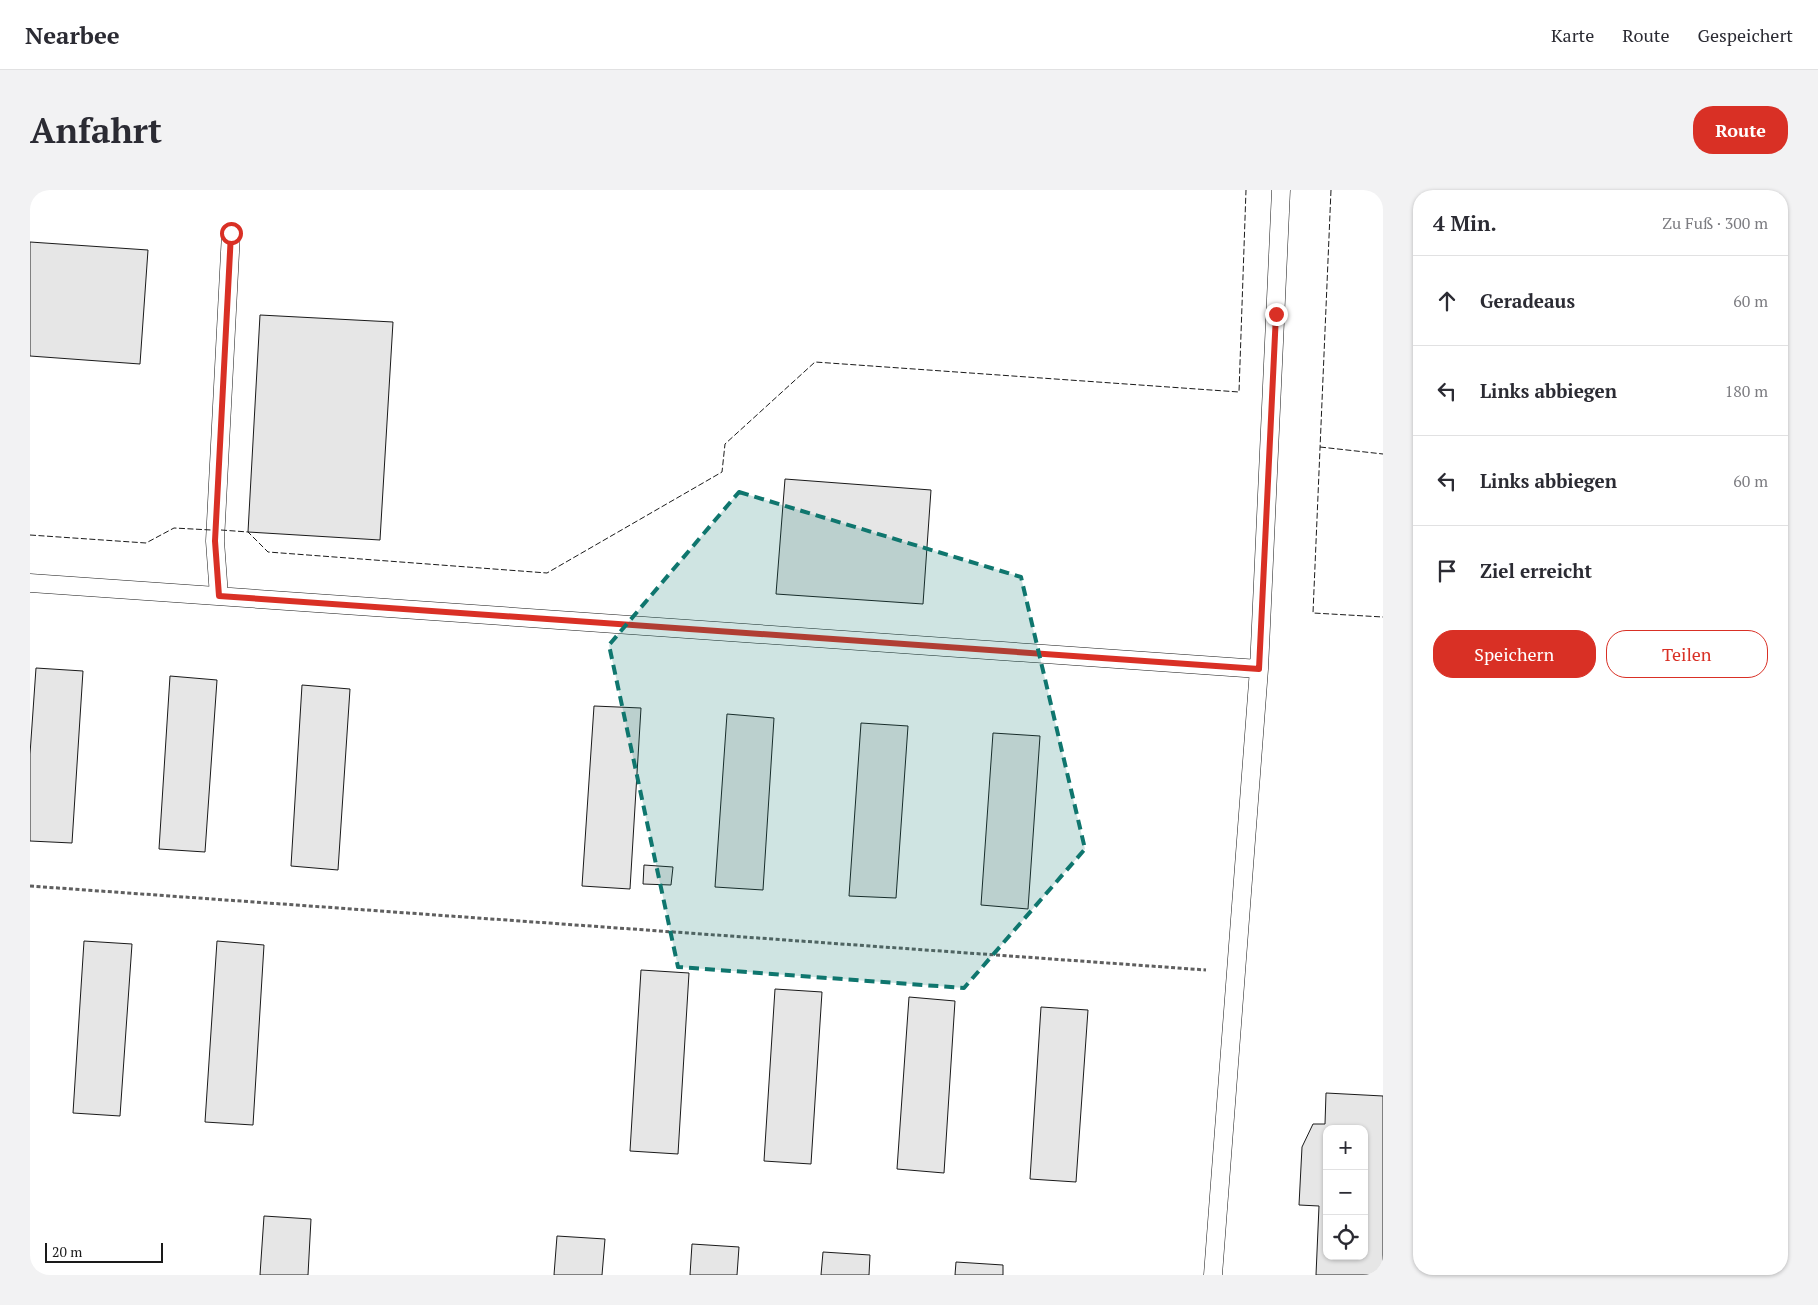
<!DOCTYPE html>
<html lang="de">
<meta charset="utf-8">
<style>
:root{--surface:#fff;--page:#f2f2f3;--text:#2b2b33;--muted:#7c7c81;--line:#e1e1e2;--accent:#d93025}
body{margin:0;font-family:"PT Serif",serif;background:var(--page);color:var(--text)}
.controls{position:absolute;right:15px;bottom:15px;display:grid;overflow:hidden;border-radius:10px;box-shadow:0 1px 4px #0004}
.controls button{width:45px;height:45px;display:grid;place-items:center;padding:0;border:0;border-bottom:1px solid var(--line);background:var(--surface);color:var(--text);font:25px sans-serif}
.scale{position:absolute;left:15px;bottom:12px;width:118px;box-sizing:border-box;padding-left:5px;border:2px solid #1a1a1a;border-top:0;font-size:14px;line-height:18px;white-space:nowrap;color:#1a1a1a;-webkit-text-stroke:4px #fff;paint-order:stroke}
.stop{position:absolute;width:15px;height:15px;margin:-11px;border:4px solid #d93025;border-radius:50%;background:#fff}
.stop.end{background:#d93025;border-color:#fff;box-shadow:0 1px 5px #0008}
.list{margin:0;padding:0;list-style:none}
h2{display:flex;justify-content:space-between;align-items:center;height:65px;margin:0;padding:0 20px;font-size:21px}
h2 small{font-size:16px;font-weight:400;color:var(--muted)}
.list li{display:grid;grid-template-columns:32px 1fr auto;gap:15px;align-items:center;box-sizing:border-box;height:90px;padding:0 20px;border-top:1px solid var(--line)}
.list b{display:block;font-size:19px;white-space:nowrap}
.list em{font-size:16px;font-style:normal;color:var(--muted)}
.actions{display:flex;gap:10px;padding:15px 20px}
.actions a{flex:1;padding:11px 0;border:1px solid var(--accent);border-radius:20px;text-align:center;font-size:18px;color:var(--accent)}
.actions .main{background:var(--accent);color:#fff}
.icon{flex:none;width:28px;height:28px;fill:none;stroke:currentColor;stroke-width:2;stroke-linecap:round;stroke-linejoin:round}
.map{position:relative;flex:none;width:1353px;height:1085px;overflow:hidden;border-radius:20px}
header{display:flex;align-items:center;gap:30px;box-sizing:border-box;height:70px;padding:0 25px;background:var(--surface);border-bottom:1px solid var(--line)}
header strong{font-size:24px}
nav{display:flex;gap:28px;margin-inline-start:auto;font-size:18px}
.intro{display:flex;align-items:center;justify-content:space-between;box-sizing:border-box;height:120px;padding:0 30px}
h1{margin:0;font-size:35px}
.button{padding:12px 22px;border-radius:20px;background:var(--accent);color:#fff;font-size:18px;font-weight:700}
main{display:flex;gap:30px;padding:0 30px}
aside{flex:1;background:var(--surface);border-radius:20px;box-shadow:0 1px 4px #0004}
.map>svg:first-child{display:block}
.building{fill:#e6e6e6;stroke:#1a1a1a;fill-rule:evenodd}
.lines{fill:none;stroke-linecap:round;stroke-linejoin:round}
.lane-casing{stroke:#1a1a1a;stroke-width:19}
.path{stroke:#5f5f5f;stroke-width:3;stroke-dasharray:4 2.5;stroke-linecap:butt}
.lane{stroke:#fff;stroke-width:18}
.fence{stroke:#1a1a1a;stroke-width:1;stroke-dasharray:6 2.5;stroke-linecap:butt}
.route{stroke:#d93025;stroke-width:6}
.marked{fill:#0f766e;fill-opacity:0.2;stroke:#0f766e;stroke-width:4;stroke-dasharray:10 6;stroke-linejoin:round}
</style>
<header>
<strong>Nearbee</strong>
<nav><a>Karte</a><a>Route</a><a>Gespeichert</a></nav>
</header>
<div class="intro"><h1>Anfahrt</h1><a class="button">Route</a></div>
<main>
<div class="map">
<svg width="1353" height="1085" viewBox="0 0 1353 1085">
<rect width="100%" height="100%" fill="#fff"/>
<path class="building" d="M0,52L118,60L110,174L0,166Z
M230,125L363,132L350,350L218,342Z
M755,289L901,300L893,414L746,404Z
M6,478L53,481L42,653L0,651V564Z
M140,486L187,490L175,662L129,659Z
M272,495L320,499L308,680L261,676Z
M564,516L611,518L600,699L552,696Z
M697,524L744,528L733,700L685,697Z
M831,533L878,536L866,708L819,706Z
M963,543L1010,546L998,719L951,715Z
M614,675L643,677L641,695L613,694Z
M54,751L102,754L90,926L43,923Z
M187,751L234,755L223,935L175,932Z
M611,780L659,783L648,964L600,961Z
M745,799L792,802L781,974L734,971Z
M879,807L925,811L914,983L867,979Z
M1011,817L1058,820L1046,992L1000,989Z
M1296,903L1353,906V1085H1286L1289,1016L1269,1015L1272,957L1283,934H1295ZM1297,939H1334V1066H1297Z
M234,1026L281,1029L278,1085H230Z
M527,1046L575,1049L572,1085H524Z
M662,1054L709,1057L707,1085H660Z
M793,1062L840,1065L839,1085H791Z
M926,1072L973,1075V1085H925Z"/>
<g class="lines">
<g class="lane-casing">
<path id="lane" d="M0,393L1229,479
M189,406L185,351L201,43
M1183,1085L1229,479L1251,0"/>
</g>
<path class="path" d="M0,696L1176,780"/>
<use href="#lane" class="lane"/>
<path class="fence" d="M1301,0L1283,423L1353,427
M1290,257L1353,264
M191,340L218,342L238,362L517,383L692,282L695,254L785,172L1209,202L1216,0
M0,345L116,353L144,338L181,340"/>
</g>
<g class="lines">
<path class="route" d="M201,43L185,351L189,406L1229,479L1246,124"/>
</g>
<path class="marked" d="M709,302L991,387L1055,659L934,798L648,777L579,455Z"/>
</svg>
<div class="controls">
<button>+</button>
<button>−</button>
<button><svg class="icon" aria-label="locate" viewBox="0 0 24 24"><circle cx="12" cy="12" r="6"/><path d="M12 2v4M12 18v4M2 12h4M18 12h4"/></svg></button>
</div>
<div class="scale">20 m</div>
<div class="stop" style="left:201px;top:43px"></div>
<div class="stop end" style="left:1246px;top:124px"></div>
</div>
<aside>
<h2>4 Min.<small>Zu Fuß · 300 m</small></h2>
<ul class="list">
<li><svg class="icon" aria-label="ahead" viewBox="0 0 24 24"><path d="M12 20V5M6 11l6-6 6 6"/></svg><div><b>Geradeaus</b></div><em>60 m</em></li>
<li><svg class="icon" aria-label="left" viewBox="0 0 24 24"><path d="M17 20v-9H6M10 6l-5 5 5 5"/></svg><div><b>Links abbiegen</b></div><em>180 m</em></li>
<li><svg class="icon" aria-label="left" viewBox="0 0 24 24"><path d="M17 20v-9H6M10 6l-5 5 5 5"/></svg><div><b>Links abbiegen</b></div><em>60 m</em></li>
<li><svg class="icon" aria-label="arrive" viewBox="0 0 24 24"><path d="M6 21V4h12l-3 4 3 4H6"/></svg><div><b>Ziel erreicht</b></div></li>
</ul>
<div class="actions"><a class="main">Speichern</a><a>Teilen</a></div>
</aside>
</main>
